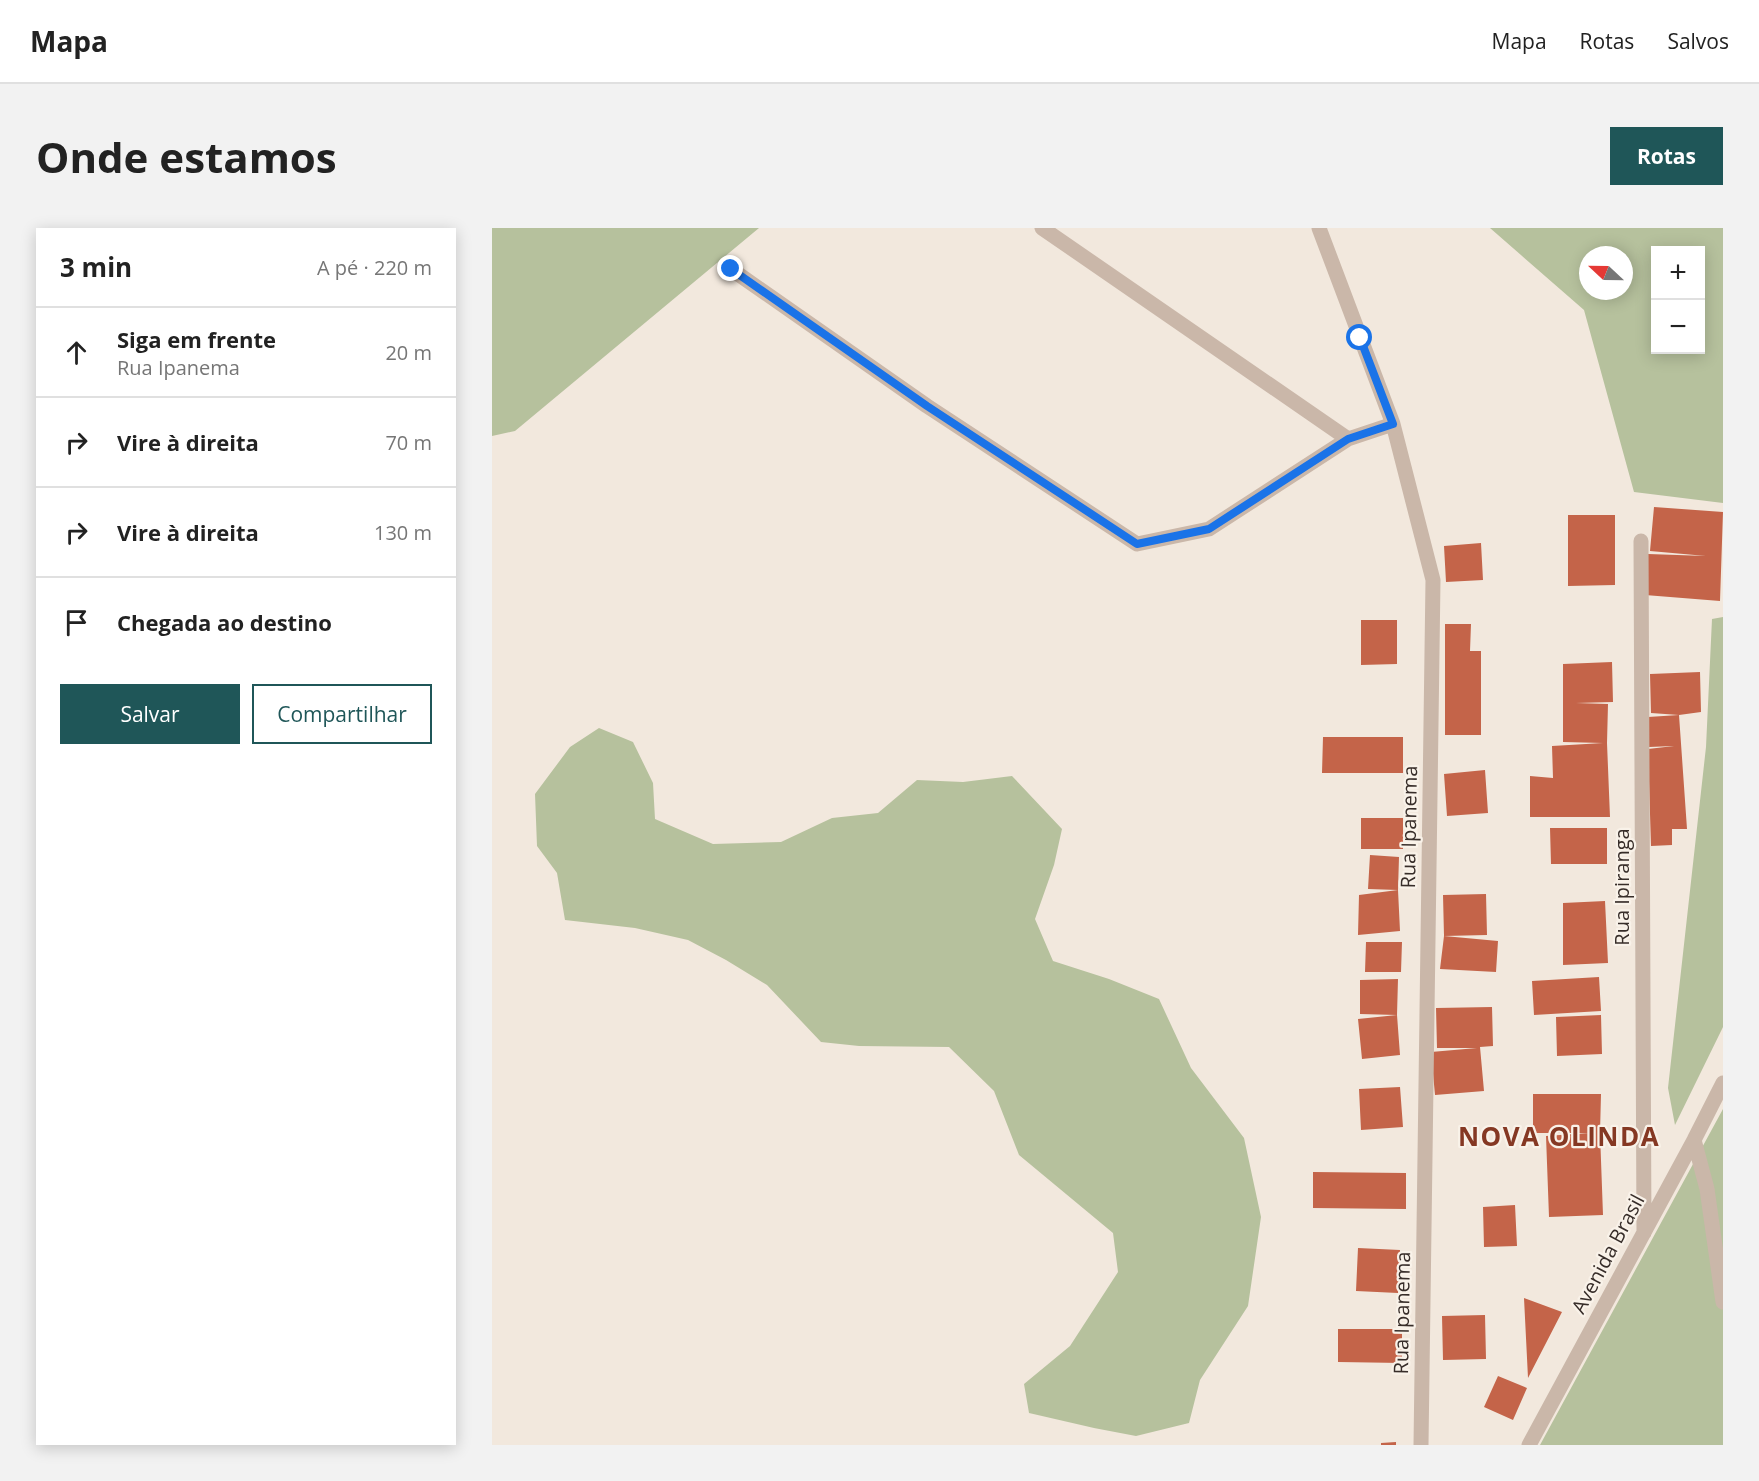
<!DOCTYPE html>
<html lang="pt">
<meta charset="utf-8">
<style>
:root{--surface:#fff;--page:#f2f2f2;--text:#222;--muted:#767676;--line:#e0e0e0;--accent:#1f5658}
body{margin:0;font-family:"Open Sans",sans-serif;background:var(--page);color:var(--text)}
.controls{position:absolute;right:18px;top:18px;display:grid;overflow:hidden;border-radius:0px;box-shadow:0 3px 15px #0003}
.controls button{width:54px;height:54px;display:grid;place-items:center;padding:0;border:0;border-bottom:2px solid var(--line);background:var(--surface);color:var(--text);font:30px sans-serif}
.compass{position:absolute;left:1087px;top:18px;width:54px;height:54px;border-radius:50%;background:var(--surface);box-shadow:0 3px 15px #0003;rotate:292deg}
.stop{position:absolute;width:18px;height:18px;margin:-14px;border:4px solid #1a73e8;border-radius:50%;background:#fff}
.stop.end{background:#1a73e8;border-color:#fff;box-shadow:0 2px 6px #0008}
.list{margin:0;padding:0;list-style:none}
h2{display:flex;justify-content:space-between;align-items:center;height:78px;margin:0;padding:0 24px;font-size:26px}
h2 small{font-size:20px;font-weight:400;color:var(--muted)}
.list li{display:grid;grid-template-columns:39px 1fr auto;gap:18px;align-items:center;box-sizing:border-box;height:90px;padding:0 24px;border-top:2px solid var(--line)}
.list b{display:block;font-size:22px;white-space:nowrap}
.list p{margin:0;font-size:20px;white-space:nowrap;color:var(--muted)}
.list em{font-size:20px;font-style:normal;color:var(--muted)}
.actions{display:flex;gap:12px;padding:18px 24px}
.actions a{flex:1;padding:14px 0;border:2px solid var(--accent);border-radius:0px;text-align:center;font-size:21px;color:var(--accent)}
.actions .main{background:var(--accent);color:#fff}
.icon{flex:none;width:33px;height:33px;fill:none;stroke:currentColor;stroke-width:2;stroke-linecap:round;stroke-linejoin:round}
.map{position:relative;flex:none;width:1231px;height:1217px;overflow:hidden;border-radius:0px}
header{display:flex;align-items:center;gap:36px;box-sizing:border-box;height:84px;padding:0 30px;background:var(--surface);border-bottom:2px solid var(--line)}
header strong{font-size:28px}
nav{display:flex;gap:33px;margin-inline-start:auto;font-size:21px}
.intro{display:flex;align-items:center;justify-content:space-between;box-sizing:border-box;height:144px;padding:0 36px}
h1{margin:0;font-size:42px}
.button{padding:15px 27px;border-radius:0px;background:var(--accent);color:#fff;font-size:21px;font-weight:700}
main{display:flex;gap:36px;padding:0 36px}
aside{flex:1;background:var(--surface);border-radius:0px;box-shadow:0 3px 15px #0003}
.map>svg:first-child{display:block}
.green{fill:#b6c19d;fill-rule:evenodd}
.building{fill:#c46449}
.lines{fill:none;stroke-linecap:round;stroke-linejoin:round}
.minor{stroke:#cab7a9;stroke-width:15}
.route{stroke:#1a73e8;stroke-width:8}
.labels{text-anchor:middle;stroke-width:4.5;stroke-linejoin:round;paint-order:stroke}
.street-label{font-size:20px;fill:#372d29;stroke:#f9f2e9}
.district-label{font-size:26px;font-weight:bold;letter-spacing:1.5px;fill:#853823;stroke:#f9f2e9}
</style>
<header>
<strong>Mapa</strong>
<nav><a>Mapa</a><a>Rotas</a><a>Salvos</a></nav>
</header>
<div class="intro"><h1>Onde estamos</h1><a class="button">Rotas</a></div>
<main>
<aside>
<h2>3 min<small>A pé · 220 m</small></h2>
<ul class="list">
<li><svg class="icon" aria-label="ahead" viewBox="0 0 24 24"><path d="M12 20V5M6 11l6-6 6 6"/></svg><div><b>Siga em frente</b><p>Rua Ipanema</p></div><em>20 m</em></li>
<li><svg class="icon" aria-label="right" viewBox="0 0 24 24"><path d="M7 20v-9h11M14 6l5 5-5 5"/></svg><div><b>Vire à direita</b></div><em>70 m</em></li>
<li><svg class="icon" aria-label="right" viewBox="0 0 24 24"><path d="M7 20v-9h11M14 6l5 5-5 5"/></svg><div><b>Vire à direita</b></div><em>130 m</em></li>
<li><svg class="icon" aria-label="arrive" viewBox="0 0 24 24"><path d="M6 21V4h12l-3 4 3 4H6"/></svg><div><b>Chegada ao destino</b></div></li>
</ul>
<div class="actions"><a class="main">Salvar</a><a>Compartilhar</a></div>
</aside>
<div class="map">
<svg width="1231" height="1217" viewBox="0 0 1231 1217">
<rect width="100%" height="100%" fill="#f2e8dd"/>
<path class="green" d="M0,0H267L23,203L0,208Z
M998,0H1231V275L1142,264L1092,82ZM1208,22V122H1164V22ZM1096,27H1132V63H1096Z
M1231,389V799L1183,897L1176,860L1214,519L1220,391Z
M107,500L141,514L161,555L163,591L221,616L289,614L340,590L386,585L425,552L471,554L520,548L570,601L562,637L543,691L561,733L617,751L667,771L699,840L752,910L769,989L756,1078L708,1152L697,1195L644,1208L602,1200L537,1185L532,1156L578,1118L626,1044L621,1005L527,927L502,863L457,819L367,818L329,814L275,757L234,732L196,712L143,700L73,692L65,645L45,618L43,566L78,519Z
M1231,881V1217H1048Z"/>
<path class="building" d="M1162,279L1231,284L1228,373L1153,367L1156,326L1214,328L1158,323Z
M1076,287H1123V357L1076,358Z
M989,315L991,352L954,354L952,318Z
M869,392H905V436L869,437Z
M953,396H979L978,423H989V507H953Z
M1120,434L1121,474L1084,475L1116,476L1115,515L1118,589H1038V548L1061,550L1060,518L1111,515L1071,514V436Z
M1208,444L1209,484L1187,487L1159,485L1158,446Z
M1187,487L1195,601H1180V617L1159,618L1156,521L1182,518L1157,519L1156,489Z
M831,509H911V545H830Z
M993,542L996,585L955,588L952,546Z
M869,590H911V621H869Z
M1058,600H1115V636H1059Z
M878,627L907,629L906,662L908,703L866,707L867,667L906,662L876,661Z
M994,666L995,707L952,708L951,667Z
M1113,673L1116,735L1071,737V675Z
M952,708L1006,713L1004,744L948,741Z
M874,714H910L909,744H873Z
M1107,749L1109,783L1042,787L1040,753Z
M906,751L905,787L868,786V752Z
M1000,779L1001,818L988,819L992,863L943,867L939,824L985,820H945L944,780Z
M905,787L908,827L870,831L866,791Z
M1109,787L1110,826L1065,828L1064,789Z
M908,859L911,899L869,902L867,861Z
M1041,866H1109L1108,905L1111,987L1057,989L1054,908L1097,905H1041Z
M821,944L914,945V981L821,980Z
M1023,977L1025,1018L992,1019L991,979Z
M866,1020L908,1022L906,1065L864,1063Z
M1032,1070L1070,1084L1036,1150Z
M993,1087L994,1131L951,1132L950,1088Z
M846,1101H910V1135L846,1134Z
M1006,1148L1035,1160L1021,1192L992,1179Z
M904,1214V1217H889V1215Z"/>
<g class="lines">
<path class="minor" d="M550,0L856,211
M827,0L901,196L941,352L929,1217
M239,41L435,178L645,316L717,301L856,211L901,196
M1149,313L1152,1005
M1202,912L1215,961L1231,1074
M1037,1217L1202,912L1231,855"/>
</g>
<g class="lines">
<path class="route" d="M239,41L435,178L645,316L717,301L856,211L901,196L868,110"/>
</g>
<g class="labels">
<g class="street-label">
<text transform="translate(917 599) rotate(-89)" y="7">Rua Ipanema</text>
<text transform="translate(1130 659) rotate(-90)" y="7">Rua Ipiranga</text>
<text transform="translate(1116 1026) rotate(-62)" y="7">Avenida Brasil</text>
<text transform="translate(910 1085) rotate(-89)" y="7">Rua Ipanema</text>
</g>
<g class="district-label">
<text x="1067" y="918">NOVA OLINDA</text>
</g>
</g>
</svg>
<div class="controls">
<button>+</button>
<button>−</button>
</div>
<svg class="compass" viewBox="-18 -18 36 36"><path d="M0-13l5 13h-10z" fill="#e53935"/><path d="M0 13l5-13h-10z" fill="#767676"/></svg>
<div class="stop" style="left:868px;top:110px"></div>
<div class="stop end" style="left:239px;top:41px"></div>
</div>
</main>
